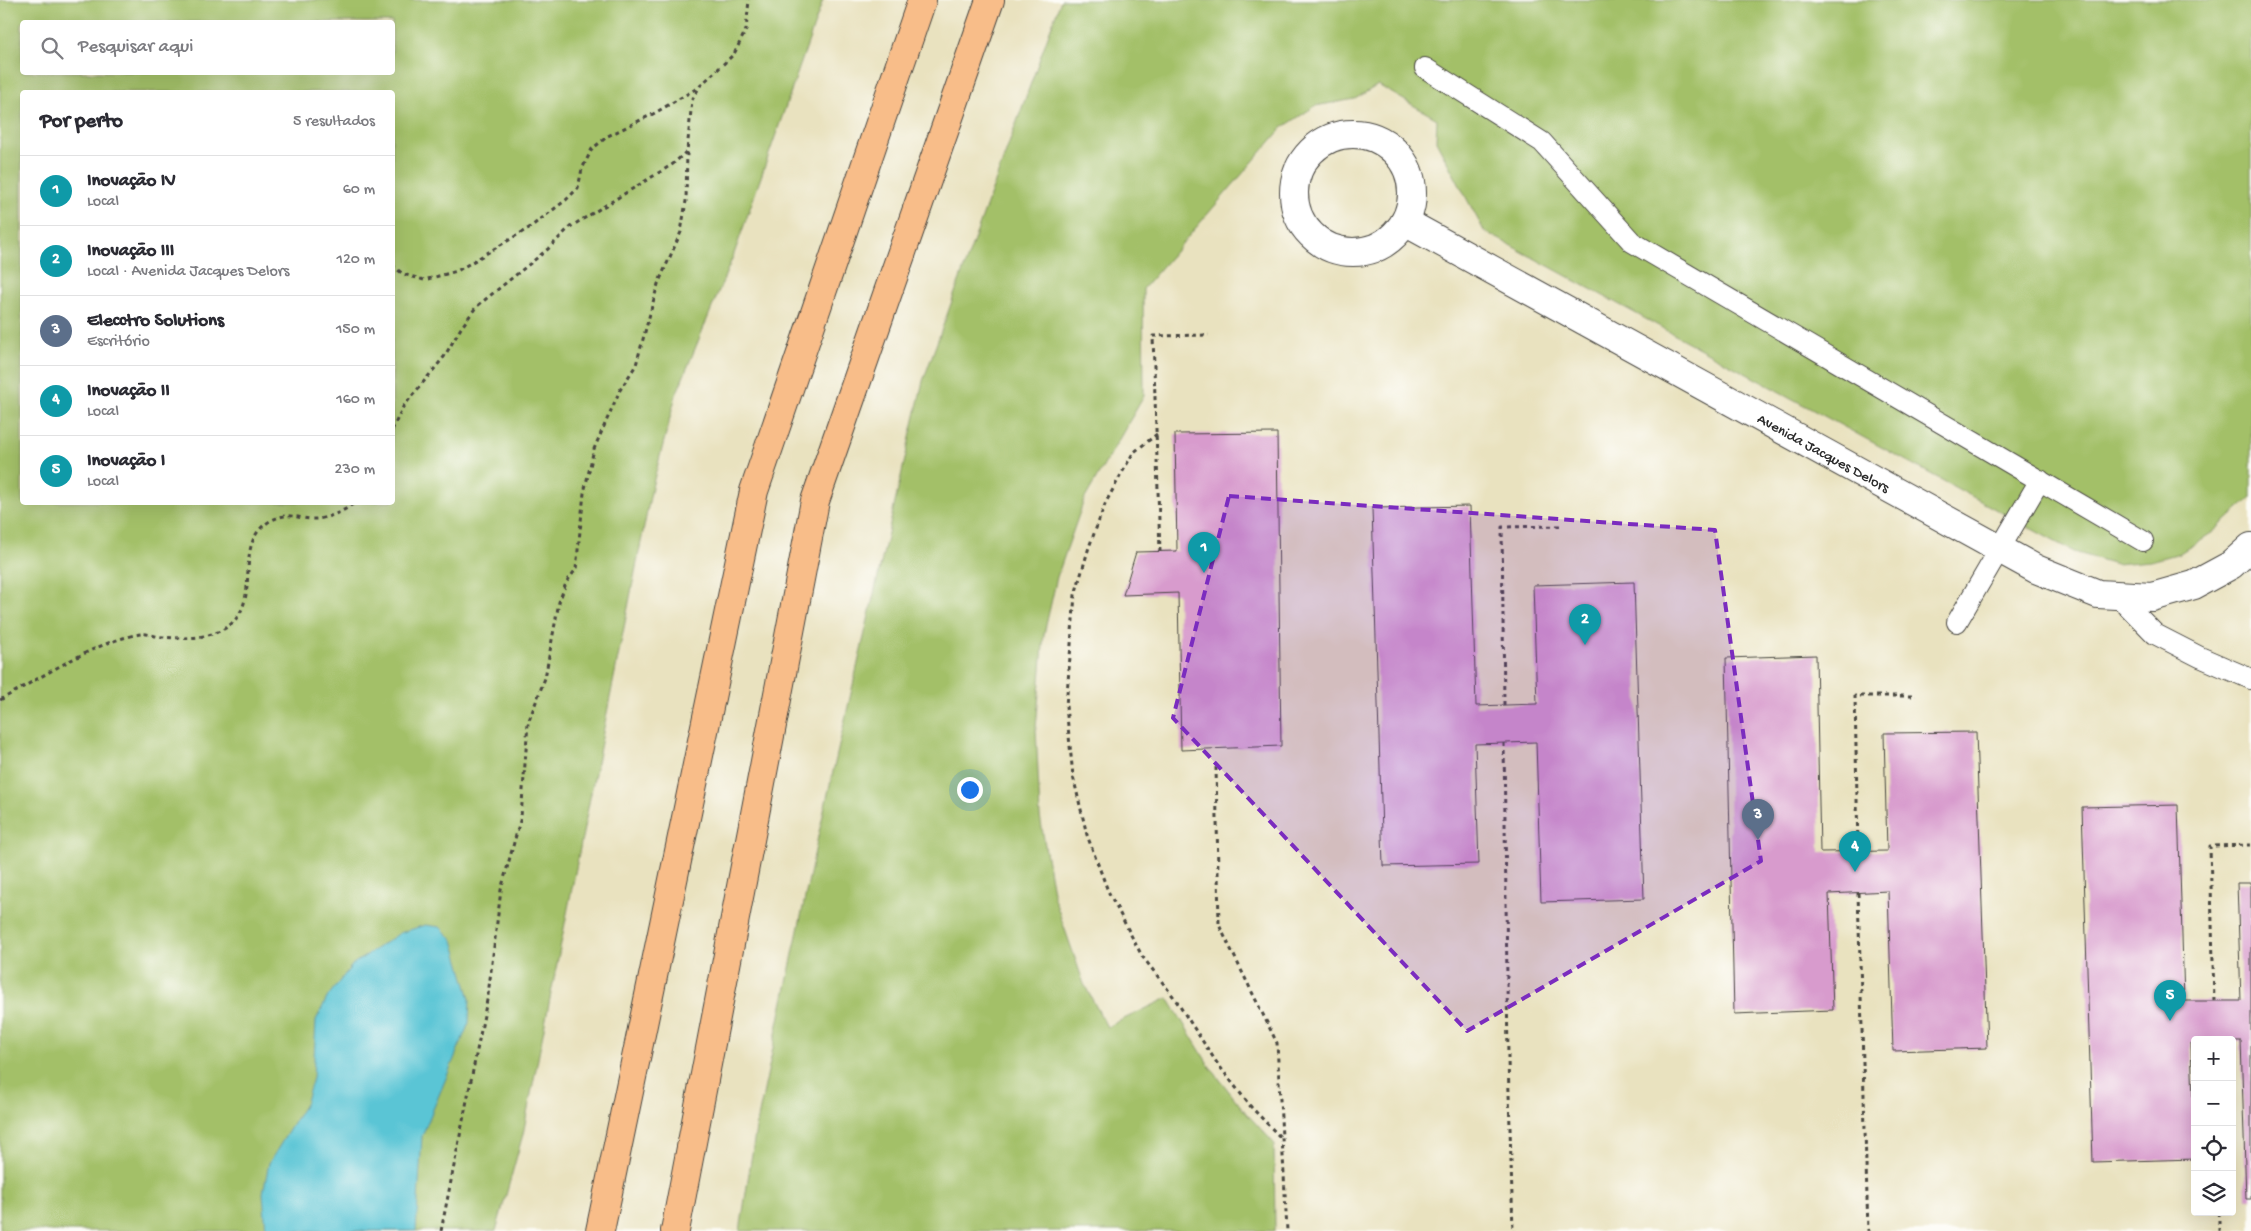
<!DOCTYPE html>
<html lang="pt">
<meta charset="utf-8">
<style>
:root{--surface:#fff;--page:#f7f7f7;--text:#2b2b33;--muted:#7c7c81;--line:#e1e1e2;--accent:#d93025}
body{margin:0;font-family:"Gochi Hand",sans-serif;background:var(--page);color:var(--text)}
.controls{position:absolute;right:15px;bottom:15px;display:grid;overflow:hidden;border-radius:5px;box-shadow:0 5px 20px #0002}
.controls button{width:45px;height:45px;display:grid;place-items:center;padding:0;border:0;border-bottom:1px solid var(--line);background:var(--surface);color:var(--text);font:25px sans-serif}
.you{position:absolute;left:969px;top:789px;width:18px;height:18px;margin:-12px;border:4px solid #fff;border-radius:50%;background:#1a73e8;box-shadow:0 0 0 8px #1a73e833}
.badge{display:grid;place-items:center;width:32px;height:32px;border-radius:50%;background:var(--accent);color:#fff;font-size:16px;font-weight:700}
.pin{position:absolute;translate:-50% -41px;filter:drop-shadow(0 1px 2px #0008)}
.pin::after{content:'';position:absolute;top:26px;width:18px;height:15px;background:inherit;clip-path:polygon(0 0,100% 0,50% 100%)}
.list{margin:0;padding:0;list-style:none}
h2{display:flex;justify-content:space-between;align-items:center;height:65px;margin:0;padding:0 20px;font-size:21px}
h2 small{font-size:16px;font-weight:400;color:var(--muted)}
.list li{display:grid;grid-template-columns:32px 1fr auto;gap:15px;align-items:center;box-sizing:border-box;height:70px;padding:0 20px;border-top:1px solid var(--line)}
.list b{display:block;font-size:19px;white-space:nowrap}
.list p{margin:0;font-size:16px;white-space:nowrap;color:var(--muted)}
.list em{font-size:16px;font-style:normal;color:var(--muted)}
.icon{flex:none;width:28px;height:28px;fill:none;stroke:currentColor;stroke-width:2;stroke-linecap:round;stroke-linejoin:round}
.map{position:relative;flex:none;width:2251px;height:1231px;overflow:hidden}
.search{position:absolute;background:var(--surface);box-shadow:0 5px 20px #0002;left:20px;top:20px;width:375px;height:55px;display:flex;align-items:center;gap:12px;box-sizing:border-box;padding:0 18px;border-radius:5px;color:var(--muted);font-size:19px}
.panel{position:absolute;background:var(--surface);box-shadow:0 5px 20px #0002;left:20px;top:90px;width:375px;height:415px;border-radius:5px}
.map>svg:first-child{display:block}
.green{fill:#a3c068;stroke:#67764a;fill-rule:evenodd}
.water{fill:#5ac5d5;stroke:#427880}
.building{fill:#d89bcd}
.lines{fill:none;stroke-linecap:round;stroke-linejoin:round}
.service-casing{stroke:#484641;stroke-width:22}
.minor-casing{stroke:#484641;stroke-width:30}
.primary-casing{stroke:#484641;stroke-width:30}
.path{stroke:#484641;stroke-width:3;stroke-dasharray:4 4;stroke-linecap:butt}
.service{stroke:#fff;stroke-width:20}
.minor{stroke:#fff;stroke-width:28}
.primary{stroke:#f8bd89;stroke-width:28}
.marked{fill:#7b2cbf;fill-opacity:0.2;stroke:#7b2cbf;stroke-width:4;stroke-dasharray:10 6;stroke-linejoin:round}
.labels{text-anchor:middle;stroke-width:4;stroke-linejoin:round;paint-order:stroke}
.street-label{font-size:15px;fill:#2b2b2b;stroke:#fdfcf7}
</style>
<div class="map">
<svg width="2251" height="1231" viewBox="0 0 2251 1231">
<rect width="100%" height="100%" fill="#fdfcf7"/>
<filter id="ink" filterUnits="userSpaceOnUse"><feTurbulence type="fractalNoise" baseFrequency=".02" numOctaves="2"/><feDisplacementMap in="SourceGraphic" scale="10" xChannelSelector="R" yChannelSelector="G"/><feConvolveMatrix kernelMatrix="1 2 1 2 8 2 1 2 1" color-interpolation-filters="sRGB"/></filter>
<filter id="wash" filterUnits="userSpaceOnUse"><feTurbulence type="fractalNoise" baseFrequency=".0096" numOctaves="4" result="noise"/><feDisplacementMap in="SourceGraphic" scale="20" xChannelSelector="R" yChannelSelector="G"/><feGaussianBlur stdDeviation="1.12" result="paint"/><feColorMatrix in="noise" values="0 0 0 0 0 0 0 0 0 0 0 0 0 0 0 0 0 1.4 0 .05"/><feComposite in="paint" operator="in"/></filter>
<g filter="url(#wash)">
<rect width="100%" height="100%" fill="#e9e2bf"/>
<path class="green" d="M0,0H823L734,254L676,395L652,487L523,1134L496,1231H0ZM22,22H392V72H22ZM22,92H392V502H22Z
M1061,0H2251V498L2213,532L2180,553L2151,561L2116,564L2074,552L1484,231L1436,141L1437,119L1378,85L1355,99L1315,106L1282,128L1143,289L1144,396L1084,500L1057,577L1044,634L1036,728L1040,816L1054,898L1084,984L1107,1027L1168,998L1210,1067L1246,1113L1274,1143L1275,1231H740L756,1128L817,841L923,381Z"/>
<path class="water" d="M425,925L440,927L453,940L470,999L469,1023L422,1136L416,1231H266L263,1193L269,1163L305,1104L313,1078L316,1020L328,996L353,964L400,933Z"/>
<g id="blocks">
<path class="building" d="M1277,433L1281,746L1181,750L1178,593L1123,595L1136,552L1177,551L1175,434Z
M1470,506L1476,706L1537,704L1533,585L1634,582L1644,899L1541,902L1536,742L1475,744L1479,864L1383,866L1372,508Z
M1816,655L1820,852L1887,851L1884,733L1976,732L1987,1048L1893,1051L1888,891L1829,894L1833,1010L1734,1014L1726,658Z
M2178,805L2184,1001H2241L2237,883H2251V1199H2246L2241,1041L2195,1040V1043H2191L2195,1159L2093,1162L2082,807Z"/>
</g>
</g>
<g filter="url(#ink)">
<use href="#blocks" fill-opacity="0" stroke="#484641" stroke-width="1"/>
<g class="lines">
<g class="service-casing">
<path id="service" d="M1425,68L1542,142L1632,242L2143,541
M2118,596L2155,634L2200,657L2251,679
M1957,622L2040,480"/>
</g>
<g class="minor-casing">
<g id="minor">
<circle cx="1353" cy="193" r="59"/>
<path id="s1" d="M1405,222L2036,569L2098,594L2152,597L2194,585L2231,565L2251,547"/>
</g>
</g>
<g class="primary-casing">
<path id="primary" d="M600,1231L754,491L922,0
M675,1231L815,501L990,0"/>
</g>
<path class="path" d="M392,265L403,274L424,280L457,271L529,228L566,200L578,188L582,169L592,149L608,136L653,114L699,87
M392,430L403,407L444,357L461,328L476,307L548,249L570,227L673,164L687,151L692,100L700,86L734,54L746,30L749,0
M1157,434L1133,453L1106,502L1089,547L1075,595L1066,706L1073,776L1087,835L1108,891L1142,956L1173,996L1217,1063L1251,1107L1282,1139
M1160,552L1153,336L1209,335
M0,700C41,678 95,641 141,634C148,633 156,637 163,637C185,639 215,639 232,623C262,595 232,543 270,521C287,512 293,517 310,519C325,520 344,512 355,502
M1504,705L1502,527L1560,526
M1504,743L1508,1059L1513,1231
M1216,767L1219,925L1277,1043L1287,1231
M1858,851L1855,696H1916
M1858,893L1868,1231
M2214,1001L2210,846L2251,845
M2219,1212V1231
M441,1231L488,995L501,890L521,817L528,723L545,678L559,602L566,583L576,569L584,493L594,449L620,390L636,365L658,284L681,232L686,201L687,151"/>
<use href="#service" class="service"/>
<use href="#minor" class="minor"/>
<use href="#primary" class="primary"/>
</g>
</g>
<path class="marked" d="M1229,496L1715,530L1761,861L1467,1031L1173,718Z"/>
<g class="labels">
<g class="street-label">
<text dy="5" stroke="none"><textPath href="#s1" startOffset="478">Avenida Jacques Delors</textPath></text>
</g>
</g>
</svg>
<div class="controls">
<button>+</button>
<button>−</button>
<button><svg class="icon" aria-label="locate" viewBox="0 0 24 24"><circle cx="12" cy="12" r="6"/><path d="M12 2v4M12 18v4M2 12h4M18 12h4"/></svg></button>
<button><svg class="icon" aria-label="layers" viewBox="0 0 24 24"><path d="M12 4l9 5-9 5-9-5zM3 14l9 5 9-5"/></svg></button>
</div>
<div class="you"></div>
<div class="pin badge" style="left:1204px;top:573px;background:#0f9aa8">1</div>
<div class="pin badge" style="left:1585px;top:645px;background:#0f9aa8">2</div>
<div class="pin badge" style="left:1758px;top:840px;background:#5c6f8a">3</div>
<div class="pin badge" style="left:1855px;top:872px;background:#0f9aa8">4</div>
<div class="pin badge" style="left:2170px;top:1021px;background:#0f9aa8">5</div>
<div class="search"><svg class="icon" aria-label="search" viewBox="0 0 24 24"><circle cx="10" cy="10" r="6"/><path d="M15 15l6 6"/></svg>Pesquisar aqui</div>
<section class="panel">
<h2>Por perto<small>5 resultados</small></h2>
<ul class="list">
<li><span class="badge" style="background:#0f9aa8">1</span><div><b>Inovação IV</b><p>Local</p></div><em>60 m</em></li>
<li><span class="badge" style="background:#0f9aa8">2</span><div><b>Inovação III</b><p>Local · Avenida Jacques Delors</p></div><em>120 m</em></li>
<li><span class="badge" style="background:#5c6f8a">3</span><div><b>Elecctro Solutions</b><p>Escritório</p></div><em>150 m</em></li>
<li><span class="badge" style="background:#0f9aa8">4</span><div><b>Inovação II</b><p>Local</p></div><em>160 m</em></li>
<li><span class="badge" style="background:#0f9aa8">5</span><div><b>Inovação I</b><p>Local</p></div><em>230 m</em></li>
</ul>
</section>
</div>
